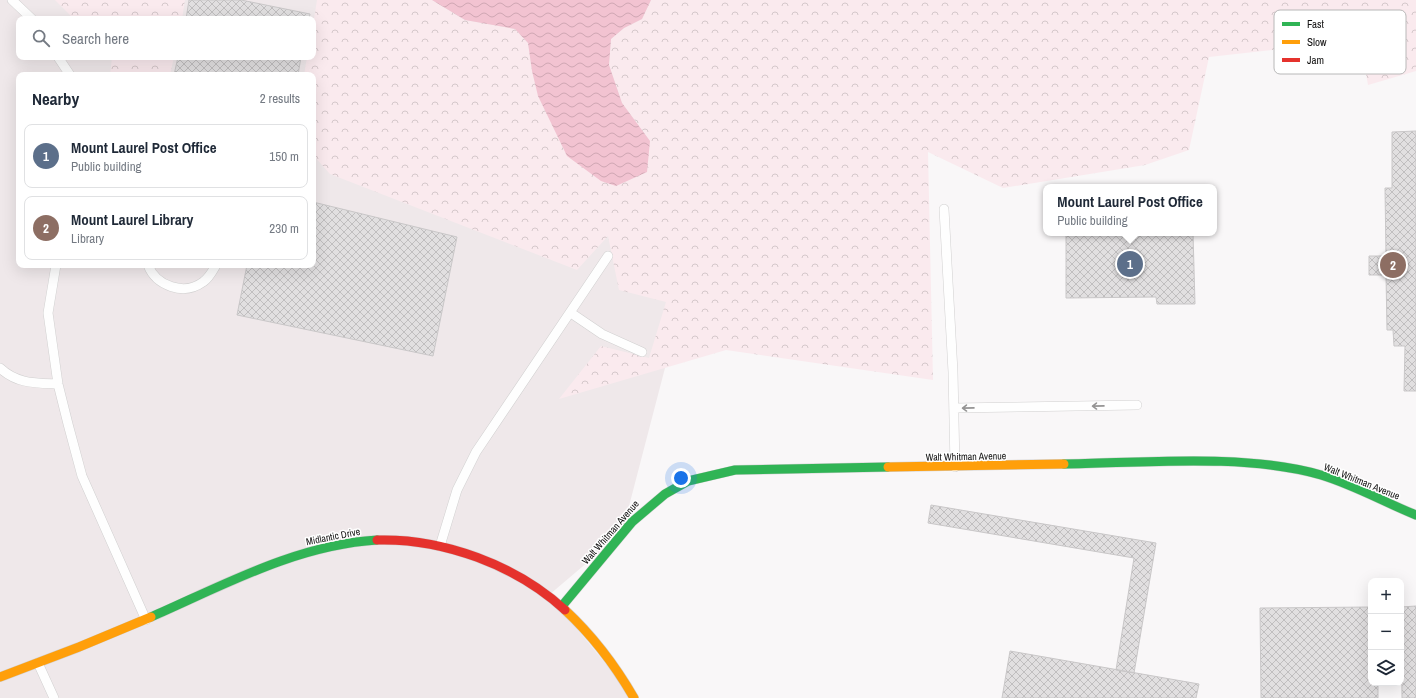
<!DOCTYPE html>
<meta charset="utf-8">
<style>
:root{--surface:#fff;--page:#f2f2f3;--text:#1f2937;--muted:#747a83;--line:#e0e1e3;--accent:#d93025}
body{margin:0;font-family:"Archivo Narrow",sans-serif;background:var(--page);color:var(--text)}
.controls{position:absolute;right:12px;bottom:12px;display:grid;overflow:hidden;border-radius:8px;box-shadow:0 4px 16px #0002}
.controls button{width:36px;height:36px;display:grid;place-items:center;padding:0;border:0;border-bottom:1px solid var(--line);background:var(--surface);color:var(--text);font:20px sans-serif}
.you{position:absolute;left:681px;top:478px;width:14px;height:14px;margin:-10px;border:3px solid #fff;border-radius:50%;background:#1a73e8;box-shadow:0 0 0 6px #1a73e833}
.badge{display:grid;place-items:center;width:26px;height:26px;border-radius:50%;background:var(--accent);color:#fff;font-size:13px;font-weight:700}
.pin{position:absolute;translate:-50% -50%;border:2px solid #fff;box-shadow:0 1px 4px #0006}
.popup{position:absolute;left:1043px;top:184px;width:174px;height:52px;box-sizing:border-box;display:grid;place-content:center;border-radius:8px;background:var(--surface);filter:drop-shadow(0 1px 3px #0005);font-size:13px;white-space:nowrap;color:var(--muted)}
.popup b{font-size:15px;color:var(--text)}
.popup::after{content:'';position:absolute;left:50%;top:100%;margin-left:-8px;border:8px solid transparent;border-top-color:var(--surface)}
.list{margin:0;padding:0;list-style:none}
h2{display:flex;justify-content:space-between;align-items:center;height:52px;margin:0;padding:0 16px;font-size:17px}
h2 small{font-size:13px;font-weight:400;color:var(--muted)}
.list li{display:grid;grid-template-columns:26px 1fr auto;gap:12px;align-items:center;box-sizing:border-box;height:64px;margin:0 8px 8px;padding:0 8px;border:1px solid var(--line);border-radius:8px}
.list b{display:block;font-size:15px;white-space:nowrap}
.list p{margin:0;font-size:13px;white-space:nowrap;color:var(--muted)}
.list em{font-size:13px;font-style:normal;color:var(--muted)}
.icon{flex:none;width:22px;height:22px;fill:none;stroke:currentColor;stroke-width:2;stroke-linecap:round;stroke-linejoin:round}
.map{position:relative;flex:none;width:1416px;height:698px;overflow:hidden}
.search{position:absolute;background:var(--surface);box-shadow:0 4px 16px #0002;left:16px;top:16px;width:300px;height:44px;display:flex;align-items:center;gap:10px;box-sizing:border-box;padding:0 14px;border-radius:8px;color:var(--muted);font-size:15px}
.panel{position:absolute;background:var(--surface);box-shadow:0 4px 16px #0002;left:16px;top:72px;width:300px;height:196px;border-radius:8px}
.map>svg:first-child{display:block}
.built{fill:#efe8ea;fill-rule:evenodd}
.forest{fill:url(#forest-crowns)}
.water{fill:url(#water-waves)}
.building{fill:url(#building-cross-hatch);stroke:#c9c7c8}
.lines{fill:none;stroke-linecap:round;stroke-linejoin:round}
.lane-casing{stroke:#d1d0d0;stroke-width:10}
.fast-casing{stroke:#d1d0d0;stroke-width:10}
.slow-casing{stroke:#d1d0d0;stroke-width:10}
.jam-casing{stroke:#d1d0d0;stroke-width:10}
.lane{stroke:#fefefe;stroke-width:9}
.fast{stroke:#30b455;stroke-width:9}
.slow{stroke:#ff9f0a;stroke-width:9}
.jam{stroke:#e5322d;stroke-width:9}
.oneway{stroke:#959494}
.labels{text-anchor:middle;stroke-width:3;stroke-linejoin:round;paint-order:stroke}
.street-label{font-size:10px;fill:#141313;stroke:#fff}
.key{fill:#fff;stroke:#b8b8b8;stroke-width:1}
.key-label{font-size:11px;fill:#141313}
</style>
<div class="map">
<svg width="1416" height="698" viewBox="0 0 1416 698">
<defs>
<pattern id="forest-crowns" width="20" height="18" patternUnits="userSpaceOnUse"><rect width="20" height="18" fill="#faeaee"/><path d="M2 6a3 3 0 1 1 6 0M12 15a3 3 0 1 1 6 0" fill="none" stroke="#d5c8cb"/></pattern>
<pattern id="water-waves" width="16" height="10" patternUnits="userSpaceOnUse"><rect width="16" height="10" fill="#f2c3d1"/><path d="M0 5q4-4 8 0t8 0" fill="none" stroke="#cfa7b3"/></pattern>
<pattern id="building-cross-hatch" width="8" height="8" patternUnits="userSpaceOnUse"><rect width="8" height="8" fill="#e1dfe0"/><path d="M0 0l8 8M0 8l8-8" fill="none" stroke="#c0bebf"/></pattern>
</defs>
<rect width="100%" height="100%" fill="#f9f7f8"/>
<path class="built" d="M0,0H716L690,272L622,533L549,595L634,698H0ZM19,19H313V57H19ZM19,75H313V265H19Z"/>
<path class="forest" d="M55,0H185L182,19H74Z
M317,0H432L465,20L515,29L528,43L532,71L650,141L622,103L609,65L611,39L624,28L642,19L651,0H1416V71L1368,85L1360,40L1209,57L1189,150L1145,165L1003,188L928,152L933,380L726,350L559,399L601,346L649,358L666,302L619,290L608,236L577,270L330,174L313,155V75H304L307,57H313V25Z
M112,57H174L170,75H110Z"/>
<path class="water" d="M432,0H651L642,19L624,28L611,39L609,65L622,103L650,141L647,172L616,186L601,181L567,156L538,96L532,71L528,43L515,29L465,20Z"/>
<path class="building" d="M189,0H241L310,14L309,19H186Z
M178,57H301L298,75H174Z
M1416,131V391H1404L1405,346H1394L1393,330H1387L1386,275H1369V256H1386L1385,188H1392V132Z
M313,202L457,237L433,356L237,315L247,265H313Z
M1066,233H1193L1195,304H1157L1156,297L1066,298Z
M931,505L1156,543L1134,673L1116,670L1134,558L928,523Z
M1416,606V698H1402L1401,607Z
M1371,607V683H1378V698H1261L1260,608Z
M1010,651L1199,684L1196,698H1002Z"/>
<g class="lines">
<g class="lane-casing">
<path id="lane" d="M12,0L32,19
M58,57L70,75
M944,209L953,372L955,467
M56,265L48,313L58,384L68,424L82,476L146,620
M148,265C156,286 184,296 203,282C209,278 212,272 216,265
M571,313L602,334L642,352
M0,368C17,384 36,383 58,384
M954,408L1137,405
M440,546L457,490L476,452L608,256
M38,663L54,698"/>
</g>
<g class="fast-casing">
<path id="fast" d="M1064,464C1143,463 1244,453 1321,475C1354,485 1384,502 1416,515
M562,606L632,522L665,494L688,481L735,470L888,467
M151,617C224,585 296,545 377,540"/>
</g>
<g class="slow-casing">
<path id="slow" d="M888,467L1064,464
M565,610C593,636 615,665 634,698
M0,677L79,647L151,617"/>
</g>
<g class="jam-casing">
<path id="jam" d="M377,540C443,538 516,565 565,610"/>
</g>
<use href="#lane" class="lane"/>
<use href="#fast" class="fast"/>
<use href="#slow" class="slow"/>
<use href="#jam" class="jam"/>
</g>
<defs><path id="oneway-shaft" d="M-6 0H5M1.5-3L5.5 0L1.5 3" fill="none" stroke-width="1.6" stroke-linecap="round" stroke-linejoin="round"/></defs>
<g class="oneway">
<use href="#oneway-shaft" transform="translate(1098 406) rotate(179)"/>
<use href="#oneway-shaft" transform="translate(968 408) rotate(179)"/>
</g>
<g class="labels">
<g class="street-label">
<text transform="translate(966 456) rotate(-1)" y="4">Walt Whitman Avenue</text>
<text transform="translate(1362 481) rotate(22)" y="4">Walt Whitman Avenue</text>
<text transform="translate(610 532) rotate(-49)" y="4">Walt Whitman Avenue</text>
<text transform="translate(333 536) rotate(-11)" y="4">Midlantic Drive</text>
</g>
</g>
<rect x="1274" y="10" width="132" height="64" rx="6" class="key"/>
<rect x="1282" y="22" width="18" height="4" fill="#30b455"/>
<rect x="1282" y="40" width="18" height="4" fill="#ff9f0a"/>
<rect x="1282" y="58" width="18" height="4" fill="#e5322d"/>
<g class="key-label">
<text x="1307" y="28">Fast</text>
<text x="1307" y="46">Slow</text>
<text x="1307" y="64">Jam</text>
</g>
</svg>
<div class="controls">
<button>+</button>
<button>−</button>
<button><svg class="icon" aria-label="layers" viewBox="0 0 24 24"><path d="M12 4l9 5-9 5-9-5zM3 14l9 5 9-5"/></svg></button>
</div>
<div class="you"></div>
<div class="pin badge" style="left:1130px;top:264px;background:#5c6f8a">1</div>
<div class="popup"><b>Mount Laurel Post Office</b>Public building</div>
<div class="pin badge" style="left:1393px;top:265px;background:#8d6e63">2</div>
<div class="search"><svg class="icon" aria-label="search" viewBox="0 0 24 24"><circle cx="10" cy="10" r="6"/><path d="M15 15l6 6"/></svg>Search here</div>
<section class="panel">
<h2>Nearby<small>2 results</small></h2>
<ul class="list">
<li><span class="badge" style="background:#5c6f8a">1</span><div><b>Mount Laurel Post Office</b><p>Public building</p></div><em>150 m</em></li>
<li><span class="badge" style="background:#8d6e63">2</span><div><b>Mount Laurel Library</b><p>Library</p></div><em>230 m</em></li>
</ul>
</section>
</div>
